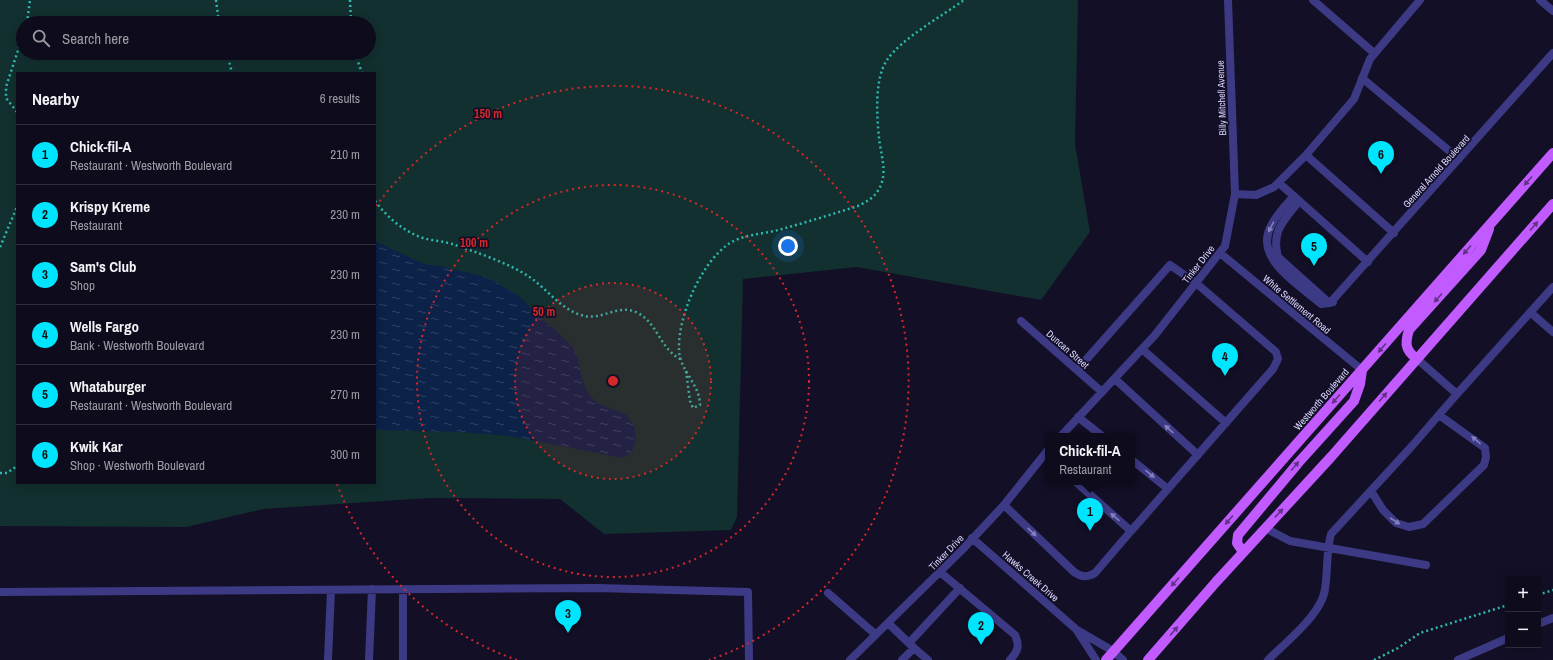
<!DOCTYPE html>
<meta charset="utf-8">
<style>
:root{--surface:#0e0b1c;--page:#1c1929;--text:#f1f3f6;--muted:#9b9ba3;--line:#2e2b3b;--accent:#00e5ff}
body{margin:0;font-family:"Archivo Narrow",sans-serif;background:var(--page);color:var(--text)}
.controls{position:absolute;right:12px;bottom:12px;display:grid;overflow:hidden;border-radius:0px;box-shadow:0 2px 10px #0003}
.controls button{width:36px;height:36px;display:grid;place-items:center;padding:0;border:0;border-bottom:1px solid var(--line);background:var(--surface);color:var(--text);font:20px sans-serif}
.you{position:absolute;left:788px;top:246px;width:14px;height:14px;margin:-10px;border:3px solid #fff;border-radius:50%;background:#1a73e8;box-shadow:0 0 0 6px #1a73e833}
.badge{display:grid;place-items:center;width:26px;height:26px;border-radius:50%;background:var(--accent);color:#111;font-size:13px;font-weight:700}
.pin{position:absolute;translate:-50% -33px;filter:drop-shadow(0 1px 2px #0008)}
.pin::after{content:'';position:absolute;top:21px;width:14px;height:12px;background:inherit;clip-path:polygon(0 0,100% 0,50% 100%)}
.popup{position:absolute;left:1045px;top:433px;width:90px;height:52px;box-sizing:border-box;display:grid;place-content:center;border-radius:0px;background:var(--surface);filter:drop-shadow(0 1px 3px #0005);font-size:13px;white-space:nowrap;color:var(--muted)}
.popup b{font-size:15px;color:var(--text)}
.popup::after{content:'';position:absolute;left:50%;top:100%;margin-left:-8px;border:8px solid transparent;border-top-color:var(--surface)}
.list{margin:0;padding:0;list-style:none}
h2{display:flex;justify-content:space-between;align-items:center;height:52px;margin:0;padding:0 16px;font-size:17px}
h2 small{font-size:13px;font-weight:400;color:var(--muted)}
.list li{display:grid;grid-template-columns:26px 1fr auto;gap:12px;align-items:center;box-sizing:border-box;height:60px;padding:0 16px;border-top:1px solid var(--line)}
.list b{display:block;font-size:15px;white-space:nowrap}
.list p{margin:0;font-size:13px;white-space:nowrap;color:var(--muted)}
.list em{font-size:13px;font-style:normal;color:var(--muted)}
.icon{flex:none;width:22px;height:22px;fill:none;stroke:currentColor;stroke-width:2;stroke-linecap:round;stroke-linejoin:round}
.map{position:relative;flex:none;width:1553px;height:660px;overflow:hidden}
.search{position:absolute;background:var(--surface);box-shadow:0 2px 10px #0003;left:16px;top:16px;width:360px;height:44px;display:flex;align-items:center;gap:10px;box-sizing:border-box;padding:0 14px;border-radius:22px;color:var(--muted);font-size:15px}
.panel{position:absolute;background:var(--surface);box-shadow:0 2px 10px #0003;left:16px;top:72px;width:360px;height:412px;border-radius:0px}
.map>svg:first-child{display:block}
.green{fill:#12302f;fill-rule:evenodd}
.water{fill:url(#water-ripples)}
.lines{fill:none;stroke-linecap:round;stroke-linejoin:round}
.path{stroke:#2fb8b0;stroke-width:2.5;stroke-dasharray:2 3;stroke-linecap:butt}
.lane{stroke:#3d3a85;stroke-width:8}
.primary{stroke:#c25bff;stroke-width:10}
.oneway{fill:#623188}
.oneway2{fill:#837fbc}
.ring{fill:none;stroke:#d62828;stroke-width:2;stroke-dasharray:2 4}
.labels{text-anchor:middle;stroke-width:3.5;stroke-linejoin:round;paint-order:stroke}
.street-label{font-size:10px;fill:#d9d4ff;stroke:#130f26}
.centre{fill:#d62828;stroke:#130f26;stroke-width:2}
.ring-label{font-size:12px;text-anchor:middle;font-weight:bold;fill:#d62828;stroke:#130f26;stroke-width:3.5;stroke-linejoin:round;paint-order:stroke}
</style>
<div class="map">
<svg width="1553" height="660" viewBox="0 0 1553 660">
<defs>
<pattern id="water-ripples" width="26" height="14" patternUnits="userSpaceOnUse"><rect width="26" height="14" fill="#0c2248"/><path d="M2 4q2-2 4 0t4 0M15 11q2-2 4 0t4 0" fill="none" stroke="#2f4163"/></pattern>
</defs>
<rect width="100%" height="100%" fill="#130f26"/>
<path class="green" d="M0,0H1078L1075,144L1090,232L1041,300L857,267L743,279L737,517L731,530L604,534L560,499L429,498L264,509L186,527L0,526ZM23,23H369V53H23ZM17,73H375V483H17Z"/>
<path class="water" d="M375,241L424,264L443,267L487,277L522,298L535,314L557,331L572,346L578,359L582,378L587,392L597,403L627,415L635,428L636,441L632,452L623,458L509,436L458,432L375,430Z"/>
<g class="lines">
<path class="path" d="M216,0L219,23
M350,0L351,23
M27,23L30,0
M227,53L232,73
M355,53L362,73
M17,112L6,98V87L23,35
M375,201C388,218 403,231 423,238C433,241 445,241 455,245C476,252 510,264 528,276C548,289 561,311 585,316C603,320 619,303 638,313C658,324 659,347 680,359
M0,247L17,207
M686,371L690,401L693,408L700,405C700,384 679,370 679,349C678,316 701,262 730,243C745,234 765,234 782,229C807,222 833,214 858,206C866,202 874,198 879,189C888,173 881,156 879,138C877,117 874,79 887,60C901,39 942,16 964,0
M0,473H7L17,466
M1538,595L1553,590
M1374,660L1398,648L1420,633L1508,605"/>
<path class="lane" d="M1313,0L1374,53
M1540,0L1553,11
M1362,78L1459,159
M1306,155L1394,233
M1279,183L1368,262
M1235,194L1256,195L1274,187L1306,155L1354,99L1370,59L1420,0
M1294,196C1286,205 1276,215 1271,226C1254,257 1295,282 1315,299L1321,304L1330,303L1553,53
M1299,201C1284,221 1271,230 1278,257L1327,301L1333,302
M1220,253L1362,370
M1530,312L1553,332
M1021,321L1102,392
M1142,349L1226,423
M1077,370L1170,265L1196,283L1276,352L1278,359L1273,369L1131,531
M1115,379L1198,455
M1457,394L1553,287
M1078,417L1102,436
M1061,436L1155,335L1225,246L1235,194L1228,0
M1132,460L1168,489
M1371,491L1383,510L1396,523L1409,527L1423,524L1484,465L1486,457L1485,448L1439,415
M1004,505L1074,572C1082,577 1086,578 1095,573L1131,531L1076,482
M1265,528L1290,541L1426,565
M972,538L1077,630L1113,651L1123,660
M940,572L1015,635C1020,646 1018,651 1010,660
M0,592L597,588L748,592L749,660
M828,593L875,634
M888,623L914,648L902,660
M1538,624L1553,618
M1078,632L1096,660
M909,643L960,588
M914,648L928,660
M328,660L331,590
M369,660L372,589
M403,660V589
M850,660L962,550L1004,505L1048,450
M1268,660C1286,642 1322,614 1325,589C1328,570 1326,552 1331,534L1412,446L1457,394L1416,358
M1458,660L1508,638"/>
<path class="primary" d="M1416,358C1405,350 1405,343 1409,330L1481,250L1489,229
M1243,552L1237,543L1238,535L1299,462L1354,401L1360,384L1362,370
M1106,660L1553,153
M1148,660L1216,582L1331,457L1553,204"/>
</g>
<defs><path id="oneway-solid" d="M-6-.8H1V-3.2L6.5 0L1 3.2V.8H-6Z"/></defs>
<g class="oneway">
<use href="#oneway-solid" transform="translate(1528 181) rotate(131)"/>
<use href="#oneway-solid" transform="translate(1534 226) rotate(-49)"/>
<use href="#oneway-solid" transform="translate(1467 250) rotate(131)"/>
<use href="#oneway-solid" transform="translate(1438 298) rotate(132)"/>
<use href="#oneway-solid" transform="translate(1382 348) rotate(131)"/>
<use href="#oneway-solid" transform="translate(1383 397) rotate(-49)"/>
<use href="#oneway-solid" transform="translate(1336 399) rotate(131)"/>
<use href="#oneway-solid" transform="translate(1295 466) rotate(-50)"/>
<use href="#oneway-solid" transform="translate(1279 513) rotate(-47)"/>
<use href="#oneway-solid" transform="translate(1229 520) rotate(131)"/>
<use href="#oneway-solid" transform="translate(1175 582) rotate(132)"/>
<use href="#oneway-solid" transform="translate(1174 631) rotate(-49)"/>
</g>
<g class="oneway2">
<use href="#oneway-solid" transform="translate(1271 227) rotate(117)"/>
<use href="#oneway-solid" transform="translate(1169 429) rotate(-138)"/>
<use href="#oneway-solid" transform="translate(1476 440) rotate(-140)"/>
<use href="#oneway-solid" transform="translate(1150 474) rotate(39)"/>
<use href="#oneway-solid" transform="translate(1115 517) rotate(-139)"/>
<use href="#oneway-solid" transform="translate(1395 521) rotate(33)"/>
<use href="#oneway-solid" transform="translate(1032 532) rotate(43)"/>
</g>
<circle cx="613" cy="381" r="98" fill="#d62828" fill-opacity=".12"/>
<g class="ring">
<circle cx="613" cy="381" r="98"/>
<circle cx="613" cy="381" r="196"/>
<path d="M517 660A295 295 0 0 1 337 484M376 206A295 295 0 1 1 709 660"/>
</g>
<g class="labels">
<g class="street-label">
<text transform="translate(1221 98) rotate(-92)" y="4">Billy Mitchell Avenue</text>
<text transform="translate(1436 171) rotate(-48)" y="4">General Arnold Boulevard</text>
<text transform="translate(1198 264) rotate(-52)" y="4">Tinker Drive</text>
<text transform="translate(1297 304) rotate(40)" y="4">White Settlement Road</text>
<text transform="translate(1068 349) rotate(41)" y="4">Duncan Street</text>
<text transform="translate(1321 399) rotate(-49)" y="4">Westworth Boulevard</text>
<text transform="translate(946 552) rotate(-46)" y="4">Tinker Drive</text>
<text transform="translate(1031 576) rotate(41)" y="4">Hawks Creek Drive</text>
</g>
</g>
<circle cx="613" cy="381" r="6" class="centre"/>
<g class="ring-label">
<text x="488" y="118">150 m</text>
<text x="474" y="247">100 m</text>
<text x="544" y="316">50 m</text>
</g>
</svg>
<div class="controls">
<button>+</button>
<button>−</button>
</div>
<div class="you"></div>
<div class="pin badge" style="left:1090px;top:531px">1</div>
<div class="popup"><b>Chick-fil-A</b>Restaurant</div>
<div class="pin badge" style="left:981px;top:645px">2</div>
<div class="pin badge" style="left:568px;top:633px">3</div>
<div class="pin badge" style="left:1225px;top:376px">4</div>
<div class="pin badge" style="left:1314px;top:266px">5</div>
<div class="pin badge" style="left:1381px;top:174px">6</div>
<div class="search"><svg class="icon" aria-label="search" viewBox="0 0 24 24"><circle cx="10" cy="10" r="6"/><path d="M15 15l6 6"/></svg>Search here</div>
<section class="panel">
<h2>Nearby<small>6 results</small></h2>
<ul class="list">
<li><span class="badge">1</span><div><b>Chick-fil-A</b><p>Restaurant · Westworth Boulevard</p></div><em>210 m</em></li>
<li><span class="badge">2</span><div><b>Krispy Kreme</b><p>Restaurant</p></div><em>230 m</em></li>
<li><span class="badge">3</span><div><b>Sam's Club</b><p>Shop</p></div><em>230 m</em></li>
<li><span class="badge">4</span><div><b>Wells Fargo</b><p>Bank · Westworth Boulevard</p></div><em>230 m</em></li>
<li><span class="badge">5</span><div><b>Whataburger</b><p>Restaurant · Westworth Boulevard</p></div><em>270 m</em></li>
<li><span class="badge">6</span><div><b>Kwik Kar</b><p>Shop · Westworth Boulevard</p></div><em>300 m</em></li>
</ul>
</section>
</div>
